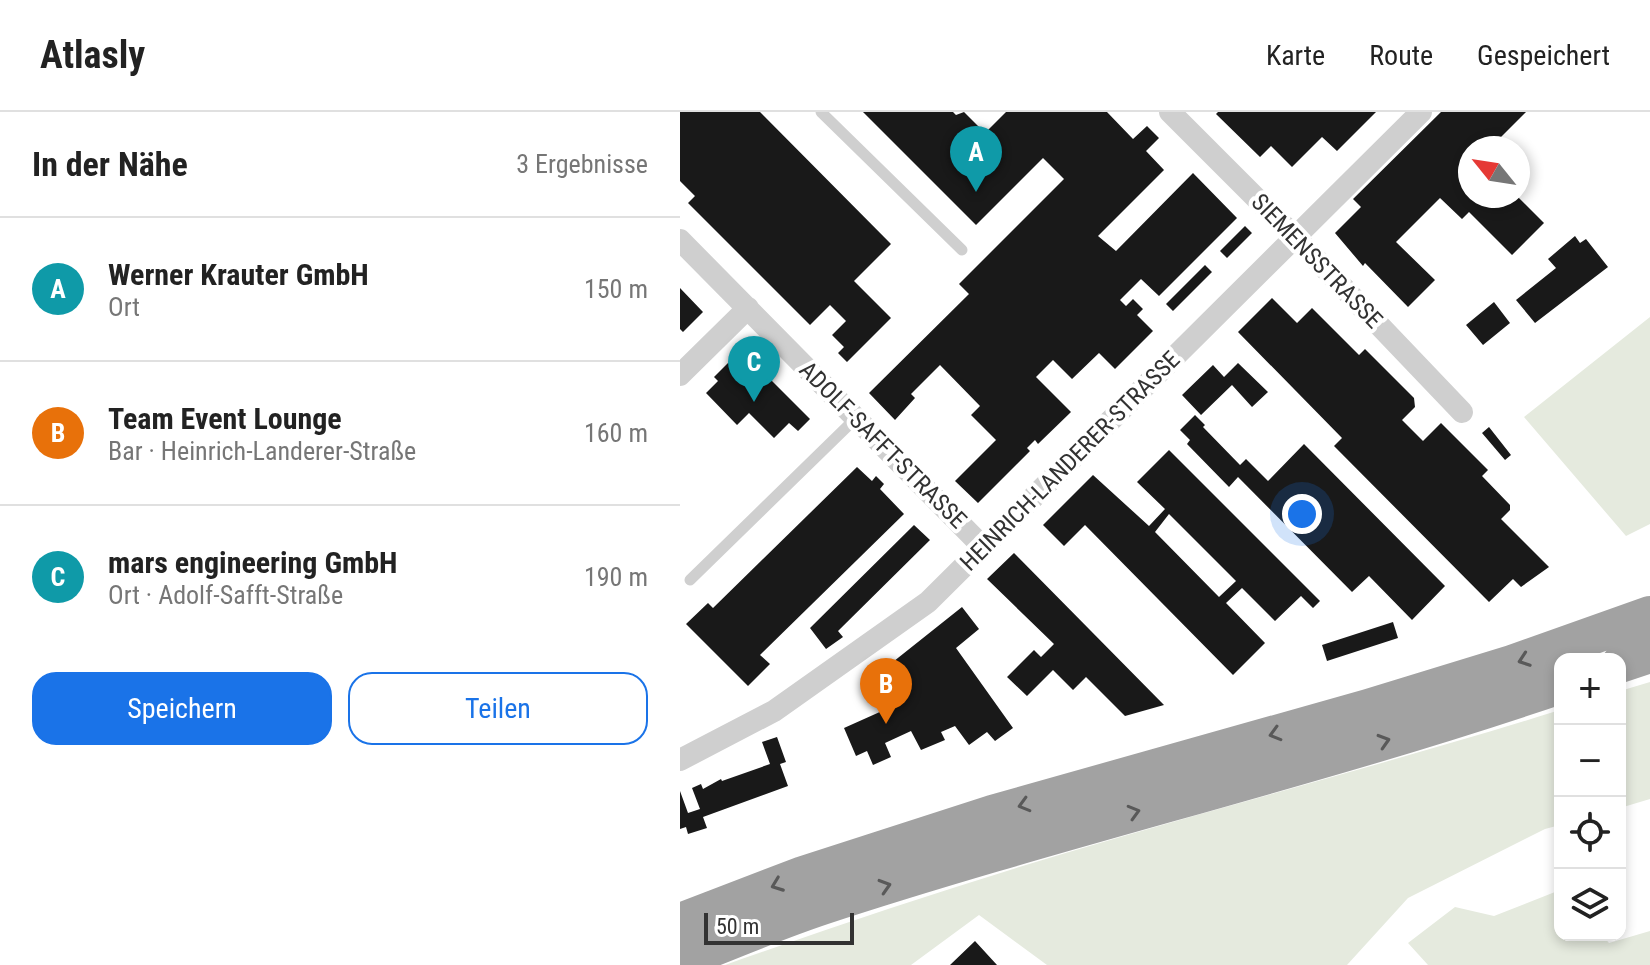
<!DOCTYPE html>
<html lang="de">
<meta charset="utf-8">
<style>
:root{--surface:#fff;--page:#f6f6f6;--text:#222;--muted:#767676;--line:#e0e0e0;--accent:#1a73e8}
body{margin:0;font-family:"Roboto Condensed",sans-serif;background:var(--page);color:var(--text)}
.controls{position:absolute;right:24px;bottom:24px;display:grid;overflow:hidden;border-radius:16px;box-shadow:0 4px 12px #0003}
.controls button{width:72px;height:72px;display:grid;place-items:center;padding:0;border:0;border-bottom:2px solid var(--line);background:var(--surface);color:var(--text);font:40px sans-serif}
.compass{position:absolute;left:778px;top:24px;width:72px;height:72px;border-radius:50%;background:var(--surface);box-shadow:0 4px 12px #0003;rotate:300deg}
.scale{position:absolute;left:24px;bottom:20px;width:150px;box-sizing:border-box;padding-left:8px;border:4px solid #323232;border-top:0;font-size:22px;line-height:28px;white-space:nowrap;color:#323232;-webkit-text-stroke:6px #fff;paint-order:stroke}
.you{position:absolute;left:622px;top:402px;width:28px;height:28px;margin:-20px;border:6px solid #fff;border-radius:50%;background:#1a73e8;box-shadow:0 0 0 12px #1a73e833}
.badge{display:grid;place-items:center;width:52px;height:52px;border-radius:50%;background:var(--accent);color:#fff;font-size:26px;font-weight:700}
.pin{position:absolute;translate:-50% -66px;filter:drop-shadow(0 2px 4px #0008)}
.pin::after{content:'';position:absolute;top:42px;width:28px;height:24px;background:inherit;clip-path:polygon(0 0,100% 0,50% 100%)}
.list{margin:0;padding:0;list-style:none}
h2{display:flex;justify-content:space-between;align-items:center;height:104px;margin:0;padding:0 32px;font-size:34px}
h2 small{font-size:26px;font-weight:400;color:var(--muted)}
.list li{display:grid;grid-template-columns:52px 1fr auto;gap:24px;align-items:center;box-sizing:border-box;height:144px;padding:0 32px;border-top:2px solid var(--line)}
.list b{display:block;font-size:30px;white-space:nowrap}
.list p{margin:0;font-size:26px;white-space:nowrap;color:var(--muted)}
.list em{font-size:26px;font-style:normal;color:var(--muted)}
.actions{display:flex;gap:16px;padding:24px 32px}
.actions a{flex:1;padding:18px 0;border:2px solid var(--accent);border-radius:24px;text-align:center;font-size:28px;color:var(--accent)}
.actions .main{background:var(--accent);color:#fff}
.icon{flex:none;width:44px;height:44px;fill:none;stroke:currentColor;stroke-width:2;stroke-linecap:round;stroke-linejoin:round}
.map{position:relative;flex:none;width:970px;height:853px;overflow:hidden}
header{display:flex;align-items:center;gap:48px;box-sizing:border-box;height:112px;padding:0 40px;background:var(--surface);border-bottom:2px solid var(--line)}
header strong{font-size:38px}
nav{display:flex;gap:44px;margin-inline-start:auto;font-size:28px}
main{display:flex}
aside{flex:1;background:var(--surface)}
.map>svg:first-child{display:block}
.green{fill:#e5eade}
.building{fill:#191919;fill-rule:evenodd}
.lines{fill:none;stroke-linecap:round;stroke-linejoin:round}
.service{stroke:#cfcfcf;stroke-width:11}
.minor{stroke:#cfcfcf;stroke-width:22}
.trunk{stroke:#a2a2a2;stroke-width:38}
.oneway{stroke:#595959}
.labels{text-anchor:middle;stroke-width:8;stroke-linejoin:round;paint-order:stroke}
.street-label{font-size:24px;fill:#323232;stroke:#fff}
</style>
<header>
<strong>Atlasly</strong>
<nav><a>Karte</a><a>Route</a><a>Gespeichert</a></nav>
</header>
<main>
<aside>
<h2>In der Nähe<small>3 Ergebnisse</small></h2>
<ul class="list">
<li><span class="badge" style="background:#0f9aa8">A</span><div><b>Werner Krauter GmbH</b><p>Ort</p></div><em>150 m</em></li>
<li><span class="badge" style="background:#e8710a">B</span><div><b>Team Event Lounge</b><p>Bar · Heinrich-Landerer-Straße</p></div><em>160 m</em></li>
<li><span class="badge" style="background:#0f9aa8">C</span><div><b>mars engineering GmbH</b><p>Ort · Adolf-Safft-Straße</p></div><em>190 m</em></li>
</ul>
<div class="actions"><a class="main">Speichern</a><a>Teilen</a></div>
</aside>
<div class="map">
<svg width="970" height="853" viewBox="0 0 970 853">
<rect width="100%" height="100%" fill="#fff"/>
<path class="green" d="M970,205V412L946,424L844,305Z
M970,570V687L940,696V579Z
M880,598V713L865,717L728,786L667,853H367L299,803L231,853H45C174,807 305,764 437,726C585,683 733,644 880,598Z
M880,778V823H922L929,831L970,819V853H748L728,831L775,795L814,804Z"/>
<path class="building" d="M0,0H80L211,132L174,169L211,206L167,250L158,241L164,235L152,223L166,209L150,193L130,213L8,91L15,84L0,69Z
M183,0H273L276,3L284,0L305,21L326,0H427L453,27L467,14L479,26L466,39L484,58L418,124L436,139L513,61L557,106L479,184L461,167L440,188L446,194L453,187L463,197L457,203L473,219L435,257L419,241L392,267L373,248L356,265L391,300L358,332L355,328L347,336L350,339L298,391L275,369L316,328L291,303L300,294L260,253L231,282L235,286L215,308L189,281L289,182L279,172L384,67L363,46L296,113Z
M538,0H696L657,39L642,25L612,55L591,34L580,45L536,2Z
M761,0H846L810,36H790V84H837L864,111L832,143L789,100L782,107L760,86L716,130L755,168L728,195L685,151L683,154L655,121L681,95L673,87Z
M565,114L572,121L547,146L540,139Z
M895,124L900,131L906,127L928,155L855,211L836,188L876,156L868,147Z
M525,153L532,160L493,199L486,192Z
M0,176L23,200L3,220L0,217Z
M592,186L617,211L632,196L679,243L685,237L734,286L735,295L722,308L743,329L761,311L808,358L802,364L830,393V398L821,407L869,455L841,475L833,467L809,490L654,334L662,326L558,220Z
M814,190L830,211L803,233L786,213Z
M61,238L130,307L118,319L109,311L94,326L69,301L57,313L26,281L38,269L34,265Z
M558,251L588,280L572,295L552,273L521,303L502,283L533,253L544,265Z
M515,303L525,313L523,315L560,353L566,347L588,369L624,332L765,474L732,508L689,464L672,480L558,365L549,375L507,332L510,328L500,318Z
M809,315L831,343L825,348L802,321Z
M489,338L640,489L633,496L621,484L595,509L562,476L546,491L585,531L553,563L405,413L384,434L363,413L413,363L469,414L485,397L457,370ZM489,402L556,469L539,485L475,420Z
M177,355L192,369L196,364L204,372L200,377L224,402L80,543L90,552L68,574L6,512L28,491L33,496Z
M234,413L250,428L158,519L163,525L146,537L130,516Z
M334,441L484,593L445,604L406,565L393,578L373,558L347,584L327,565L354,538L361,545L374,532L307,467Z
M282,495L299,517L276,536L333,616L315,629L307,620L289,633L275,614L261,620L265,628L241,638L231,619L205,631L211,645L193,653L187,639L176,644L164,616L202,599L200,595L206,592L194,565Z
M713,510L718,526L647,549L642,533Z
M97,625L106,650L100,652L108,674L23,705L27,716L8,722L6,715L0,717V679L8,701L20,697L12,676L21,672L23,677L41,667L42,669L90,652L82,630Z
M295,829L317,853H270Z"/>
<g class="lines">
<path class="service" d="M141,0L282,138
M10,468L176,306"/>
<path class="minor" d="M490,0L614,124L782,300
M0,128L304,436
M0,263L68,196
M0,648L94,599L248,490L741,0"/>
<path class="trunk" d="M940,552L970,542
M0,810L123,763L312,702L688,596L832,552L970,503
M0,849C47,830 94,810 142,794C386,714 637,656 880,573"/>
</g>
<defs><path id="oneway-chevron" d="M-2-3.5L2.5 0L-2 3.5" fill="none" stroke-width="1.6" stroke-linecap="round" stroke-linejoin="round" transform="scale(2)"/></defs>
<g class="oneway">
<use href="#oneway-chevron" transform="translate(844 548) rotate(161)"/>
<use href="#oneway-chevron" transform="translate(595 622) rotate(164)"/>
<use href="#oneway-chevron" transform="translate(704 629) rotate(-17)"/>
<use href="#oneway-chevron" transform="translate(344 693) rotate(164)"/>
<use href="#oneway-chevron" transform="translate(454 700) rotate(-16)"/>
<use href="#oneway-chevron" transform="translate(97 773) rotate(159)"/>
<use href="#oneway-chevron" transform="translate(205 774) rotate(-17)"/>
</g>
<g class="labels">
<g class="street-label">
<text transform="translate(637 149) rotate(46)" y="8">SIEMENSSTRASSE</text>
<text transform="translate(203 333) rotate(45)" y="8">ADOLF-SAFFT-STRASSE</text>
<text transform="translate(390 349) rotate(-45)" y="8">HEINRICH-LANDERER-STRASSE</text>
</g>
</g>
</svg>
<div class="controls">
<button>+</button>
<button>−</button>
<button><svg class="icon" aria-label="locate" viewBox="0 0 24 24"><circle cx="12" cy="12" r="6"/><path d="M12 2v4M12 18v4M2 12h4M18 12h4"/></svg></button>
<button><svg class="icon" aria-label="layers" viewBox="0 0 24 24"><path d="M12 4l9 5-9 5-9-5zM3 14l9 5 9-5"/></svg></button>
</div>
<svg class="compass" viewBox="-18 -18 36 36"><path d="M0-13l5 13h-10z" fill="#e53935"/><path d="M0 13l5-13h-10z" fill="#767676"/></svg>
<div class="scale">50 m</div>
<div class="you"></div>
<div class="pin badge" style="left:296px;top:80px;background:#0f9aa8">A</div>
<div class="pin badge" style="left:206px;top:612px;background:#e8710a">B</div>
<div class="pin badge" style="left:74px;top:290px;background:#0f9aa8">C</div>
</div>
</main>
